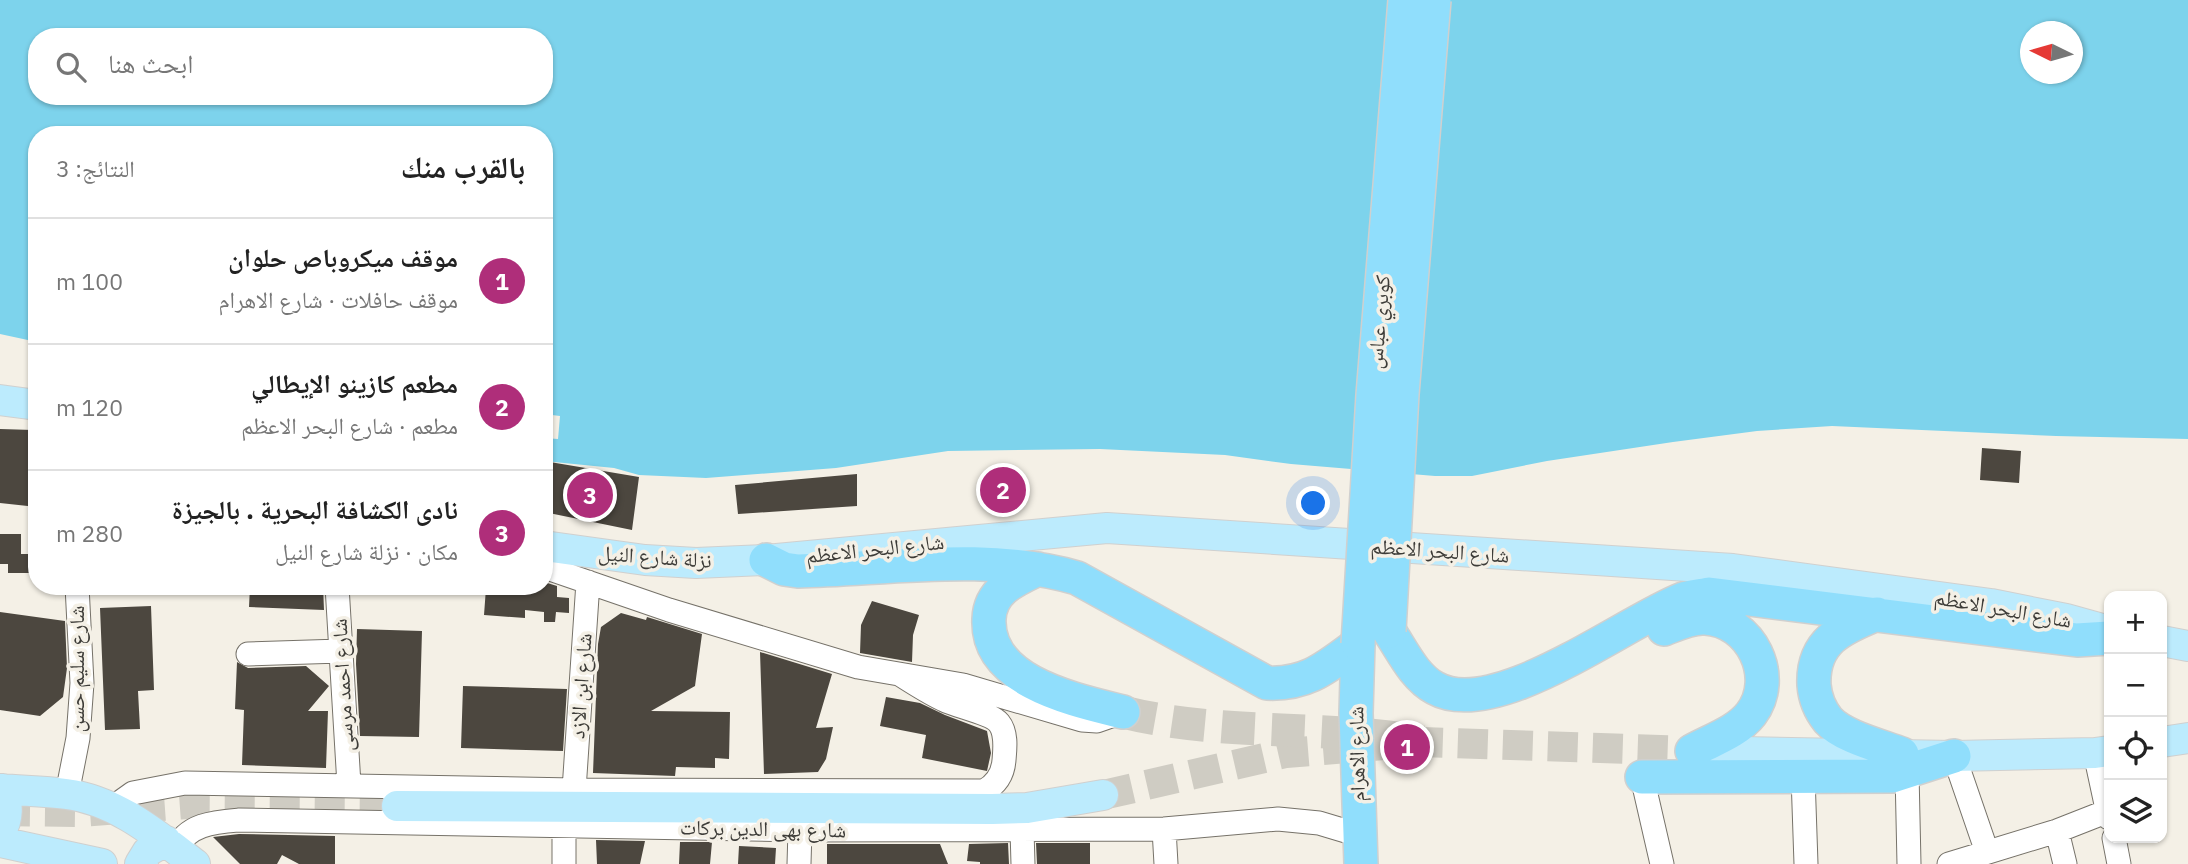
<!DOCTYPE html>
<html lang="ar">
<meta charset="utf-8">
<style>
:root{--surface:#fff;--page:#f2f2f2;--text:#222;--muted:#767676;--line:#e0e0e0;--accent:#af2e7a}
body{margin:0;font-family:"IBM Plex Sans","Noto Naskh Arabic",sans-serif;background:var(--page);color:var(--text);direction:rtl}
.controls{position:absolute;right:21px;bottom:21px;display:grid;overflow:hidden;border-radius:14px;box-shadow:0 2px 5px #0004}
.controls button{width:63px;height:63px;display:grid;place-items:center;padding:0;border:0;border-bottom:2px solid var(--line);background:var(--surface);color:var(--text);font:35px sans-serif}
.compass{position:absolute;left:2020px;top:21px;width:63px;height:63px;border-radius:50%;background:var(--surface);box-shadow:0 2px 5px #0004;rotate:275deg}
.you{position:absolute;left:1314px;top:504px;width:24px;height:24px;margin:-18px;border:5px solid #fff;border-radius:50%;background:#1a73e8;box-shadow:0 0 0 10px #1a73e833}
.badge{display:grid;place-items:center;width:46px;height:46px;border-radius:50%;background:var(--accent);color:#fff;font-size:23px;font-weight:700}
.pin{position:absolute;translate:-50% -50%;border:4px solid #fff;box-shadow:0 2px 7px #0006}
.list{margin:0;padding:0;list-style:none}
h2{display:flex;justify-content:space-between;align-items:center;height:91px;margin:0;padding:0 28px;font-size:30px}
h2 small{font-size:23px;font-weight:400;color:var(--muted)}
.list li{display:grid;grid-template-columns:46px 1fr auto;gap:21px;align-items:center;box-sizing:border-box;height:126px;padding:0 28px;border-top:2px solid var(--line)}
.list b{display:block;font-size:26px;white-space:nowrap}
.list p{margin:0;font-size:23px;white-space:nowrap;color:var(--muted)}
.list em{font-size:23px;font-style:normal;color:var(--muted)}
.icon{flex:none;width:38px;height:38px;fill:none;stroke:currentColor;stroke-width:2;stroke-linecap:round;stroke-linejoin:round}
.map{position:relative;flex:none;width:2188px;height:864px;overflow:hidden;direction:ltr}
.search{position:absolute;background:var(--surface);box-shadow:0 2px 5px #0004;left:28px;top:28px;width:525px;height:77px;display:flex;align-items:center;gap:18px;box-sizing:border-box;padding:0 24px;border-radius:28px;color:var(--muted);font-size:26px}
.panel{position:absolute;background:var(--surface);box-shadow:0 2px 5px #0004;left:28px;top:126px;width:525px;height:469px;border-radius:28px;direction:rtl}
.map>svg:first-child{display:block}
.water{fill:#7dd3ec;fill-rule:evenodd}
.pier{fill:#f4f0e6}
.building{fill:#4c473f}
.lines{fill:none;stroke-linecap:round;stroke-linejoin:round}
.major-tunnel{stroke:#cfccc3;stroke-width:30;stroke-dasharray:30 15;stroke-linecap:butt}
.highway-tunnel{stroke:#cfccc3;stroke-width:33;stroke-dasharray:33 17;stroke-linecap:butt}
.minor-casing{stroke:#767269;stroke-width:25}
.major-casing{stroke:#d0d0cf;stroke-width:32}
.highway-casing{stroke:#d0d0cf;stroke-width:36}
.minor{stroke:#fff;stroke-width:23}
.major{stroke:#bcebfd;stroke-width:30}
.highway{stroke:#90defc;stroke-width:33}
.highway-bridge-casing{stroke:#d0d0cf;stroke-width:36;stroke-linecap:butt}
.highway-bridge{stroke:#90defc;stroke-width:33}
.labels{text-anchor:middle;stroke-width:7;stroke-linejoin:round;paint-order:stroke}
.street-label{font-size:21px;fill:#3d3c38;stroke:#f4f0e6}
</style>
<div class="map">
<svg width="2188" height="864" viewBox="0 0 2188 864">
<rect width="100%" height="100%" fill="#f4f0e6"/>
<path class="water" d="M0,0H2188V439L2056,436L1832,426L1757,431L1673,442L1547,461L1472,476H1435L1291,464L1225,455L1100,449L948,451L836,468L706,478L639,475L614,468L544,461V135H37V342L0,334ZM2030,32H2072V74H2030ZM37,37H544V96H37Z"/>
<path class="pier" d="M544,414L560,416L558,439L544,438Z"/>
<path class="building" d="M0,429L33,430L37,507L0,503Z
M1982,448L2021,451L2019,483L1980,480Z
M544,461L639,477L632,530L544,512Z
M857,474V506L738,514L735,485Z
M0,534H21V554H30L31,573H8V564H0Z
M544,582L557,586V597L569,598V613L556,612L555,622H544V612L525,610V618L484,615L486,588L507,589V586H544Z
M250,586H323L324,610L249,607Z
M872,601L919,615L913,635L912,662L860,653L861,625Z
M151,606L154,690L138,691L140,729L105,730L100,608Z
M0,612L65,621L67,668L63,697L40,716L0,710Z
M621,613L646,620L647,617L702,634L695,686L651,711L730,712L729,759L715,758V768L676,767L675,776L593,773L598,644L601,627Z
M357,629L422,631L419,737L360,736L356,664Z
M760,652L832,674L816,728L833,727L826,759L818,772L764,774Z
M237,662L248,668L306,666L329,686L308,711H328L326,768L242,765L244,710L235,709Z
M463,686L567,689L563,751L461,748Z
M886,697L920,703L945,715L987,731L991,753L987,771L922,758L926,735L880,726Z
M239,834L335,836V864H299L282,855L277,864H240L213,837Z
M596,840L645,841L640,864H597Z
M680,842H712L710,864H679Z
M1008,843L1009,864H980V862L967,861L969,844Z
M1036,843H1090V864H1037Z
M827,844H940L948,864H827Z
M739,846L776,848L775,864H738Z"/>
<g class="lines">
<path class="major-tunnel" d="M1103,795L1286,753L1422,742L1692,751
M0,811L79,812L188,804L397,806"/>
<path class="highway-tunnel" d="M1123,712C1223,737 1322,724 1422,742"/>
<g class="minor-casing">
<path id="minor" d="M544,567L669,610L858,667L963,685L1082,720L1097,721L1120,713
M337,586L349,785
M248,654L341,651
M2095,753L2109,818
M1954,756L1987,852
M1907,772L1909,864
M1803,776L1806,864
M1642,777L1662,864
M574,790L588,582
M67,794L78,738L82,683L77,586
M112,808L133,793L185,783L574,790L984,791C997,784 1003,774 1004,760C1005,749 1007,733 999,723C991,713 958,707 944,700C929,693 915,684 901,675
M1164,829L1166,864
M1022,830L1023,864
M2057,831L2065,864
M2114,838L2119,864
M176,850C186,824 215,822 239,820L800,830L1164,829L1278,819L1319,823L1359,835
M564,864V826
M799,864L800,830
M1949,864L2057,831L2108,811"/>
</g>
<g class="major-casing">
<path id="major" d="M0,400L37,405
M544,546L645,560L696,563L766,560L1107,528L1733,569L1991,604L2066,619L2109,631
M2162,641L2188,646
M2162,742L2188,738
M1692,751L1954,756L2095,753L2109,751
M0,789C22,791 44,791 66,794C116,800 157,835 195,864
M397,806L992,809L1027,808L1103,795
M0,833C9,818 8,805 3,789
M0,842L102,864
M140,864L148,851L166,841"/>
</g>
<g class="highway-casing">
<path id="highway" d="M766,560L784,569L798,571C888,569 990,552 1077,578L1267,683C1307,685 1327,667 1358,644
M1038,569C1015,580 990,590 989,619C986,682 1075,700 1123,712
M1877,614C1842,628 1812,641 1814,685C1815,697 1820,710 1828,720C1843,737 1881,746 1902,754
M1664,629C1677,624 1691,617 1705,618C1751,620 1779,677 1751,714C1737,732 1712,740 1692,751
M1389,631C1402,650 1414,677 1435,688C1495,722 1624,622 1683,599C1691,596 1701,596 1709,594L2077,640L2109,638
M1358,644L1356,713L1361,864
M1642,777L1892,776L1954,756"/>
</g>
<use href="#minor" class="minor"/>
<use href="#major" class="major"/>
<use href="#highway" class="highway"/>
<g class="highway-bridge-casing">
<path id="highway-bridge" d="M1389,631L1402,394L1434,0
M1358,644L1373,395L1405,0"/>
</g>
<use href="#highway-bridge" class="highway-bridge"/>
</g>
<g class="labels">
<g class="street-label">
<text transform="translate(1379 322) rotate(-85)" y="7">كوبري عباس</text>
<text transform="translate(875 549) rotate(-6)" y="7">شارع البحر الاعظم</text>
<text transform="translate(1440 551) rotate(4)" y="7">شارع البحر الاعظم</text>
<text transform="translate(655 557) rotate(4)" y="7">نزلة شارع النيل</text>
<text transform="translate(2003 609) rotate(10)" y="7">شارع البحر الاعظم</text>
<text transform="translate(77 669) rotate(-90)" y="7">شارع سليم حسن</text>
<text transform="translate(343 685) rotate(-93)" y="7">شارع احمد مرسى</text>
<text transform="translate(581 686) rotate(-86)" y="7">شارع ابن الازد</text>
<text transform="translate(1357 754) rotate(-91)" y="7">شارع الاهرام</text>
<text transform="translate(763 829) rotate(1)" y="7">شارع بهى الدين بركات</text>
</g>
</g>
</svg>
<div class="controls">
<button>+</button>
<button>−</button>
<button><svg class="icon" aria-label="locate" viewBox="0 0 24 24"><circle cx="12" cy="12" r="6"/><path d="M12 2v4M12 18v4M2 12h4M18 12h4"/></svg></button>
<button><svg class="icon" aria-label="layers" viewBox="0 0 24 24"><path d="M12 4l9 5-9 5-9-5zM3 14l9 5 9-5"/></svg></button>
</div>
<svg class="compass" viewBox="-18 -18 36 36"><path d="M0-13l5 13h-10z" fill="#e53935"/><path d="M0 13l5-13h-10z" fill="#767676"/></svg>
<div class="you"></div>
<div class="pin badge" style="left:1407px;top:747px">1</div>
<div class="pin badge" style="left:1003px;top:490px">2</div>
<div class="pin badge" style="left:590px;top:495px">3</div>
<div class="search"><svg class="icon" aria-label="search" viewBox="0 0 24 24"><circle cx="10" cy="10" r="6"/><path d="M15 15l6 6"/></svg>ابحث هنا</div>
<section class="panel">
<h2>بالقرب منك<small>النتائج: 3</small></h2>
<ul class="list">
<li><span class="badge">1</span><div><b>موقف ميكروباص حلوان</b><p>موقف حافلات · شارع الاهرام</p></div><em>100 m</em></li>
<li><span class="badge">2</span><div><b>مطعم كازينو الإيطالي</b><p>مطعم · شارع البحر الاعظم</p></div><em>120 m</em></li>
<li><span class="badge">3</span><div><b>نادى الكشافة البحرية . بالجيزة</b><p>مكان · نزلة شارع النيل</p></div><em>280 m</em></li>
</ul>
</section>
</div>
